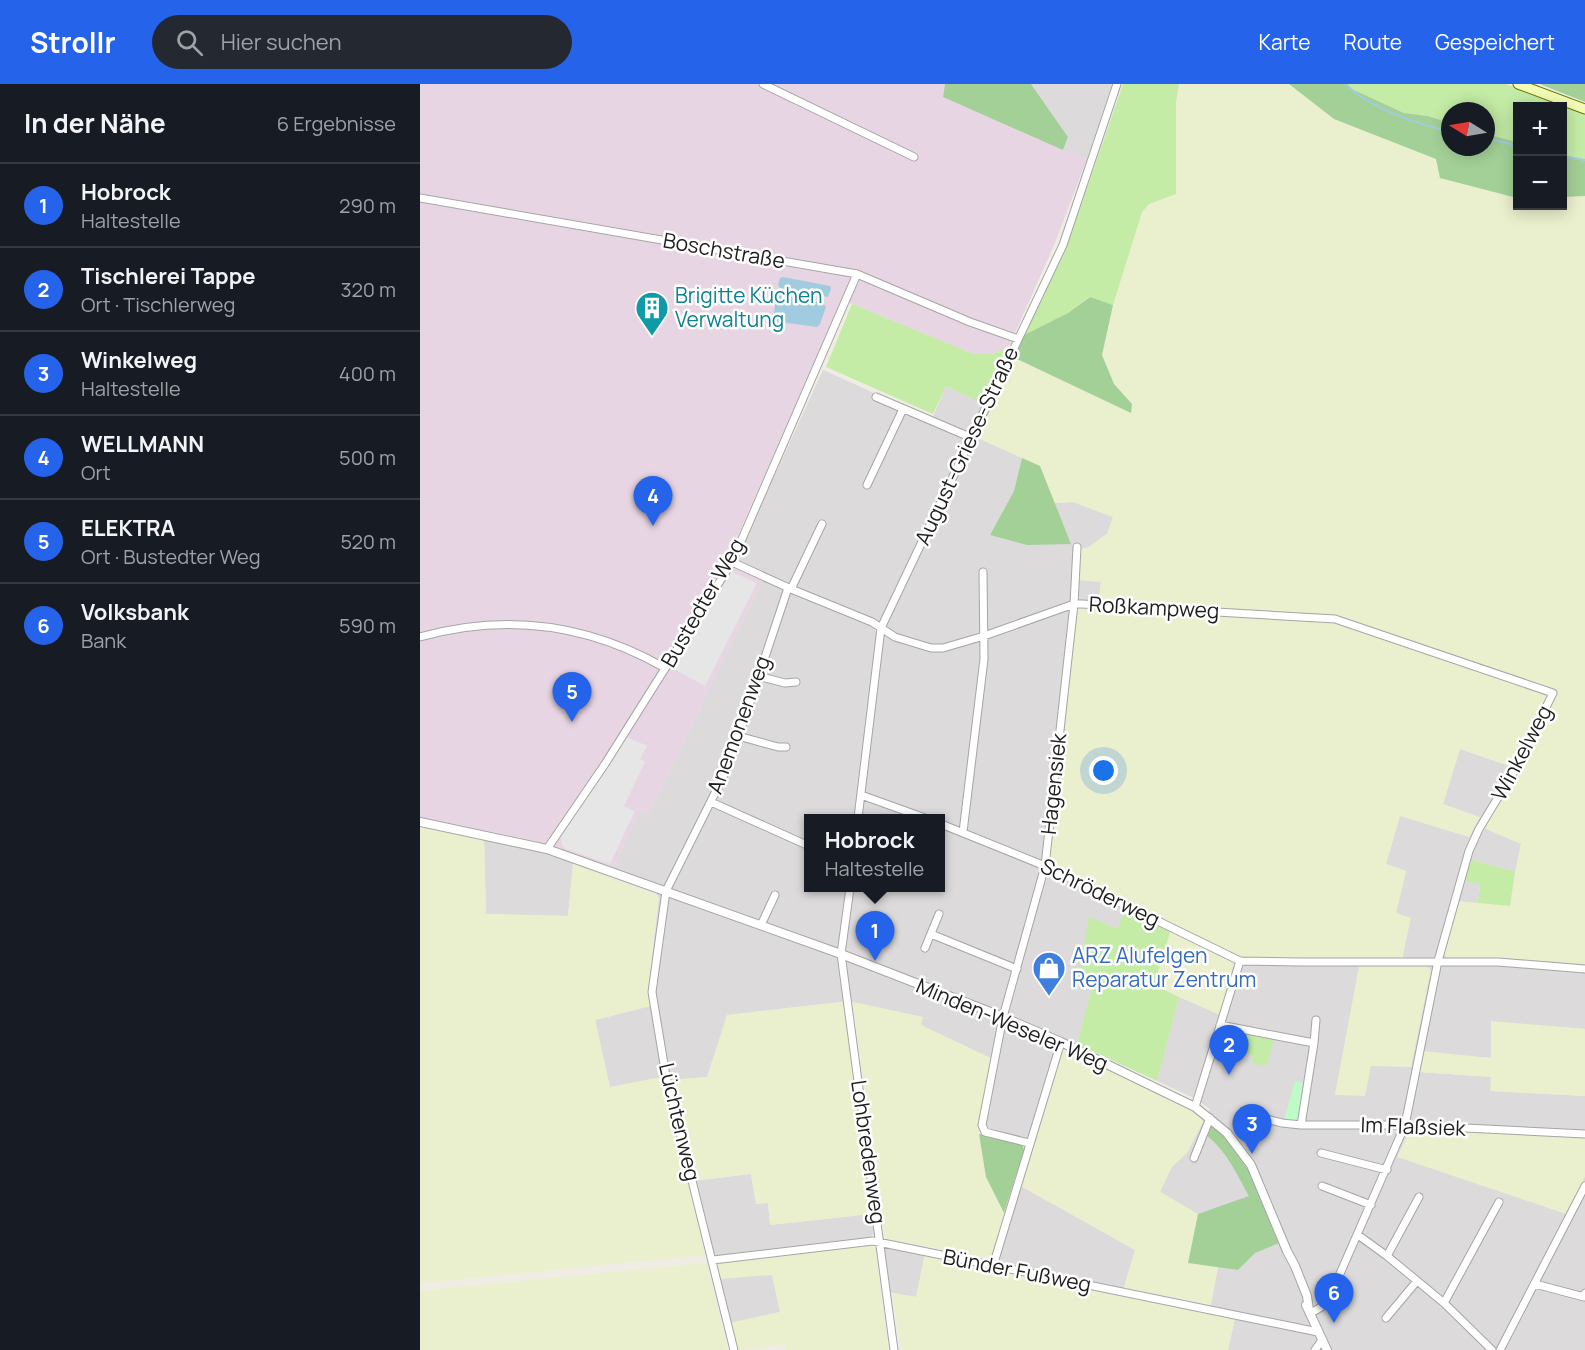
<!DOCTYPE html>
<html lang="de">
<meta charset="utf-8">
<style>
:root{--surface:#171b24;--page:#242831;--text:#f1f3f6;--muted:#9ea1a6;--line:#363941;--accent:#2563eb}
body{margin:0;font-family:Manrope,sans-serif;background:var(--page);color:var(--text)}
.controls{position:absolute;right:18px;top:18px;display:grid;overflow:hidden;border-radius:0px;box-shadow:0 3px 15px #0003}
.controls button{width:54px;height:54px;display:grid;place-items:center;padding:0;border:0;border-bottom:2px solid var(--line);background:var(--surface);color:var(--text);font:30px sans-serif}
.compass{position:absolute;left:1021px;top:18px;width:54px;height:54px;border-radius:50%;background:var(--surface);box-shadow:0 3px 15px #0003;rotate:281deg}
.you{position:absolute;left:684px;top:687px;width:21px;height:21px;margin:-15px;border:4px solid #fff;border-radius:50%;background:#1a73e8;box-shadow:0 0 0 9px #1a73e833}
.badge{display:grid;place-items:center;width:39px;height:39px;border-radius:50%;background:var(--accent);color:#fff;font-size:20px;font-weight:700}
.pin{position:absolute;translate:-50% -50px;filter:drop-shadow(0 2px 3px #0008)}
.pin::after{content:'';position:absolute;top:32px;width:21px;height:18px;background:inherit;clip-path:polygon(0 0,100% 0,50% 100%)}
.popup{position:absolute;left:384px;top:730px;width:141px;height:78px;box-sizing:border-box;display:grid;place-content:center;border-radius:0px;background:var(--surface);filter:drop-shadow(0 2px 4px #0005);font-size:20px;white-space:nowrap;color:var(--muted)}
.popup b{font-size:22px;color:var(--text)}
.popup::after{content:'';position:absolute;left:50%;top:100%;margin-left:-12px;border:12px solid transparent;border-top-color:var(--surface)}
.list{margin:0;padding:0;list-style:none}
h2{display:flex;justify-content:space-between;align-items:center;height:78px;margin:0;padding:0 24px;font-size:26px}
h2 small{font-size:20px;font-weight:400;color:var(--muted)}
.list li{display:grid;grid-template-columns:39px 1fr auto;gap:18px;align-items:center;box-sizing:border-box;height:84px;padding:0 24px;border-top:2px solid var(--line)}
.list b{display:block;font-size:22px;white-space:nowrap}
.list p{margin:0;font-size:20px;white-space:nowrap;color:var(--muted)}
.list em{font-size:20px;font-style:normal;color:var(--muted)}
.icon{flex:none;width:33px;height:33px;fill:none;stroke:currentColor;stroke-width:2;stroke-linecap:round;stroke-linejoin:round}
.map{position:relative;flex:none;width:1165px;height:1266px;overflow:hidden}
header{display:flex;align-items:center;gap:36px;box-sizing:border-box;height:84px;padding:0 30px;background:var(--accent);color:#fff}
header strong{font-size:28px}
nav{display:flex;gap:33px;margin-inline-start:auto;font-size:21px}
.search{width:420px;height:54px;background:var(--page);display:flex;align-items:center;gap:15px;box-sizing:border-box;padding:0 21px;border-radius:33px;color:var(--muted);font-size:22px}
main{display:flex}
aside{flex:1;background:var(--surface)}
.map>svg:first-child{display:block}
.residential{fill:#dcdada;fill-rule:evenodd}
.industrial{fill:#e8d5e3}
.farmland{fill:#eaefcd}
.grass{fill:#c4eca6}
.forest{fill:#a3d096}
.park{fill:#befbc7}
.parking{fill:#e6e6e6}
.water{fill:#a1ccdf}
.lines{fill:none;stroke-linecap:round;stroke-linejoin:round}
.stream{stroke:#a1ccdf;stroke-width:2}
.minor-casing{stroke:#a5a5a5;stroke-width:9}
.tertiary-casing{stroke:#a5a5a5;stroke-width:10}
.secondary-casing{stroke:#637801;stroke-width:11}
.minor{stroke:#fff;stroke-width:7}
.tertiary{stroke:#fff;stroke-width:8}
.secondary{stroke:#f3fcb4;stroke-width:9}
.labels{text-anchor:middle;stroke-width:5;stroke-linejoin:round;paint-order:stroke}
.street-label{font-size:21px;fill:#1e1e1e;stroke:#fff}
.culture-label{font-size:21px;fill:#0d838f;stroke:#fff;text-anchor:start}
.shop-label{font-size:21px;fill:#366cbe;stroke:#fff;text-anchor:start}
</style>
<header>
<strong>Strollr</strong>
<div class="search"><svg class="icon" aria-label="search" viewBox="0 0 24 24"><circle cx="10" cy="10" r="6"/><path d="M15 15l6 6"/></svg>Hier suchen</div>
<nav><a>Karte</a><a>Route</a><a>Gespeichert</a></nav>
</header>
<main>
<aside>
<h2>In der Nähe<small>6 Ergebnisse</small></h2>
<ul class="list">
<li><span class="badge">1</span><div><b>Hobrock</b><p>Haltestelle</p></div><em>290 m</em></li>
<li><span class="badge">2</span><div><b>Tischlerei Tappe</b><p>Ort · Tischlerweg</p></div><em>320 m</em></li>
<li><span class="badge">3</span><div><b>Winkelweg</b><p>Haltestelle</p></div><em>400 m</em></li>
<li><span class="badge">4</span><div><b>WELLMANN</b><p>Ort</p></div><em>500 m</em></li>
<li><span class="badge">5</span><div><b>ELEKTRA</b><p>Ort · Bustedter Weg</p></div><em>520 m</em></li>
<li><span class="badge">6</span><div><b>Volksbank</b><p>Bank</p></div><em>590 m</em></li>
</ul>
</aside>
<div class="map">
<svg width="1165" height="1266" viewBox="0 0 1165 1266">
<rect width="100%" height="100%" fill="#efece3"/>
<path class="residential" d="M611,0H692L667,75L643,66L648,53Z
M403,286L512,335L526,302L572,323L558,354L602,374L594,407L570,451L651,459L633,419L653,418L693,433L688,449L667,464L661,465L657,496L681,497L678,525L660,524L657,525L627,785L707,823L697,845L670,834L658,896L673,900L657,960L639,952L609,1053L606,1055L558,1044L571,975L500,941L502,933L428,917L308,931L287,993L249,996L247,992L190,1003L175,936L230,922L228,907L239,814L236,809L238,800L193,784L221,725L229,729L342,496L317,485V473ZM389,734H521V804H389Z
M1040,665L1098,685L1101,760L1095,788L1050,775L1060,800L1058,819L1038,818L1028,874H1085L1165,880V945L1072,938V974L1041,972L999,988L1071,993V1007L1165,1012V1053L1146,1130L1165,1092V1266H808L815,1234L789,1229L798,1183L818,1186L834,1169L858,1159L816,1064L786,1051L796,1058L813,1083L830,1113L778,1130L740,1108L752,1082L767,1068L790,1025L774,1014L737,997L759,913L800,930L814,879L819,874L941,875L915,1011L951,982L1007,882H981L990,834L976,829L986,787L966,780L980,731L1049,753L1059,733L1023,720Z
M64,755L100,762L153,779L148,832L66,830Z
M331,1090L336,1120L348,1119L350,1141L451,1130L454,1149L451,1153L299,1174L294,1169L274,1097Z
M599,1101L715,1166L703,1206L582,1182L578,1173Z
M469,1163L505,1170L496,1213L468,1208L464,1167Z
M352,1190L360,1228L310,1239L299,1195Z"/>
<path class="industrial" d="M0,0H525L523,13L667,75L635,159L587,267L583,265L572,270H554L422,216L311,467L318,485L342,496L229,729L221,726L193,784L116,757L0,733Z"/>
<path class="farmland" d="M759,0H869L914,35L1016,75L1020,94L1097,114L1098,122H1142L1143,113L1165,112V880L1085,874H1027L1025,870L1038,817L1090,822L1101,760L1061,743L1098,685L1040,665L1023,720L1060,733L1049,753L980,732L966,780L986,787L976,829L991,834L982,874H819L628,780L657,525L678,524L681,498L657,496L659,468L661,465L667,464L687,450L693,433L653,418L633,419L619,382L558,354L595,274L711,329L712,320L694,300L682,271L693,221L722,128L729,120Z
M0,742L64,755L66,830L148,832L153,779L238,812L228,907L230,922L175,936L190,1003L242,993L285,1171L0,1199Z
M751,845L814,879L800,931L734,902Z
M939,882H1007L1011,886L991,983L951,982L945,1012L915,1011Z
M423,918L451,1130L350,1141L348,1119L336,1120L331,1090L277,1096L252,996L287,993L307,931Z
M433,918L503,933L501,941L571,974L558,1044L566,1093L584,1129L571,1174L465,1154Z
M1071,937L1165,945V1012L1070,1007L1071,993L999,988L1003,967L1071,974Z
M644,965L786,1032L767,1069L752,1083L740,1108L778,1130L768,1179L798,1183L791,1221L704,1203L715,1166L599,1101L639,968Z
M991,1044L1165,1053V1092L1146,1130L977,1073Z
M455,1161L468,1266H366L365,1260L317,1266L310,1239L360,1228L352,1191L299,1195L297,1181L301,1178Z
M505,1170L815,1234L808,1266H481L473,1209L496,1213Z
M287,1179L307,1266H0V1207Z"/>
<path class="grass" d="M703,0H759L756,18V110L729,120L722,128L693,221L669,213L648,229L604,251L646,165Z
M926,0H1086L1165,30V77L1143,70L1142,22H1098L1097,58L1066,50V27H1030V39L1008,32L984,29L934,6Z
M432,220L554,270H572L583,265L587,267L562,319L526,302L513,330L406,283Z
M1050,775L1095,788L1090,822L1058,819L1060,800L1044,797Z
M707,823L751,845L734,901L759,913L737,997L657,960L673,900L658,896L669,833L697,845Z
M808,947L854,956L846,982L832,979L833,972L799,959L801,951Z"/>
<path class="forest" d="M525,0H611L648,53L643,66L523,13Z
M869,0H926L934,6L984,29L1008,32L1030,39V63H1066V50L1097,58V114L1020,94L1016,75L914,35Z
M1121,0H1165V18L1122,1Z
M1143,70L1165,77V112L1143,113Z
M670,213L693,221L682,271L694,300L712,320L711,329L595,274L604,251L648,229Z
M602,374L620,382L651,460L607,461L570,451L594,407Z
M791,1039C828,1072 841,1113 859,1159L835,1169L818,1186L768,1179L778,1130L829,1112C817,1091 806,1066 786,1051Z
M559,1050L600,1059L603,1062L604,1066L584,1129L566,1093Z"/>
<path class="park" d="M875,997L883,999L877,1039L864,1036Z"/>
<path class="parking" d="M310,487L337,499L285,602L250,583Z
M207,653L227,662L220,675L225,678L204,722L215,727L190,780L146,765L142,761L141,752Z"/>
<path class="water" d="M363,193L410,202L411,205L408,213L360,204L358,201L360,194Z
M359,211L403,219L406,223L400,240L397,243L353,237L356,214Z"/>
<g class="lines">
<path class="stream" d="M926,0C945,22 1001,42 1030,47
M1066,54L1098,62
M1142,72L1165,76"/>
<g class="minor-casing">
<path id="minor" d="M343,0L494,73
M0,114L437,190L550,238L598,255
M456,313L552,354
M447,401L483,325
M312,478L371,505L452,538L475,553L511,564H523L564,552L654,520H662L915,535L1133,609L1097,682L1059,745L1049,767L1018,877L985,1041L912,1208L903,1222L891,1229
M371,505L402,440
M0,553C86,529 168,540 245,584
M338,592L365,599L376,598
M318,652L358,663H366
M441,711L505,734
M291,718L389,762
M438,734L461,544L643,161L697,0
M521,740L625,782L820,877L880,878H1078L1165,885
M543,748L564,575L563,488
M127,765L185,680L312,478L437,190
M430,804L421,870L474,1266
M341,841L355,811
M511,850L597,885
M505,864L519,830
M800,941L894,959L881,1041
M894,959L896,936
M775,1023L820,877
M822,1029L862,1039L881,1041H985L1165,1050
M609,1059L565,1048L562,1041L583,933L625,782L654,520L657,463
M901,1069L967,1086
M774,1074L790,1034
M902,1102L951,1121
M938,1151L967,1172L1024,1219L1072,1266
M967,1172L999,1113
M293,1176L453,1157L898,1248
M573,1182L641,958
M1115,1200L1164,1213L1165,1209
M1024,1219L1079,1118
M966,1234L997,1197
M314,1266L246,992L232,908L246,807L309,681L368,504
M895,1266L902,1256
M1080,1266L1165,1102"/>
</g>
<g class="tertiary-casing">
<path id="tertiary" d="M0,738L127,765L421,870L583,933L641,958L775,1023L807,1049L831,1081L867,1167L875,1182L887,1212L889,1226
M886,1221L907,1266"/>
</g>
<g class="secondary-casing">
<path id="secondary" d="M1098,0L1165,25"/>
</g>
<use href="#minor" class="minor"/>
<use href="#tertiary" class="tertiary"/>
<use href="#secondary" class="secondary"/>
</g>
<defs>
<g id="building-pin" transform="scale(1.725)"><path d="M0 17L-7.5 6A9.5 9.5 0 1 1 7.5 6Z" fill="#0f9aa8" stroke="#fff"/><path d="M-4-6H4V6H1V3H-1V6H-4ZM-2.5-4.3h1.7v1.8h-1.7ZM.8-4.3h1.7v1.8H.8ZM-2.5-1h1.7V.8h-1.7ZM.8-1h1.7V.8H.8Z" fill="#fff"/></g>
<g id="shop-pin" transform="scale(1.725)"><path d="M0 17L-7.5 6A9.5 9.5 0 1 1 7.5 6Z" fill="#3f7fe0" stroke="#fff"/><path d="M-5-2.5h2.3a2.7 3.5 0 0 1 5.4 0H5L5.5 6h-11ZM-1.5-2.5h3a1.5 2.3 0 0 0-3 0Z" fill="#fff"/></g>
</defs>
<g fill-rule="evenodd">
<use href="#building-pin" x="232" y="224"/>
<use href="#shop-pin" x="629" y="884"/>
</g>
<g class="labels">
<g class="street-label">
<text transform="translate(304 167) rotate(10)" y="7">Boschstraße</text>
<text transform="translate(547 362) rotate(-65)" y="7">August-Griese-Straße</text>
<text transform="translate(283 519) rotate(-60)" y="7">Bustedter Weg</text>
<text transform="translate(734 524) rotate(3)" y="7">Roßkampweg</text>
<text transform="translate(319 641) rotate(-70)" y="7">Anemonenweg</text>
<text transform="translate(1102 669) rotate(-62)" y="7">Winkelweg</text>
<text transform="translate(634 700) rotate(-84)" y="7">Hagensiek</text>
<text transform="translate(680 809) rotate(26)" y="7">Schröderweg</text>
<text transform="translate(592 941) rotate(23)" y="7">Minden-Weseler Weg</text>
<text transform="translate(259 1038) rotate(77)" y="7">Lüchtenweg</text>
<text transform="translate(993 1043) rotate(2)" y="7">Im Flaßsiek</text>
<text transform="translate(448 1068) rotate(82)" y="7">Lohbredenweg</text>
<text transform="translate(597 1187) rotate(11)" y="7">Bünder Fußweg</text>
</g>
<g class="culture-label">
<text x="255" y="219">Brigitte Küchen<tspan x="255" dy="24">Verwaltung</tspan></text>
</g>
<g class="shop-label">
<text x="652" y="879">ARZ Alufelgen<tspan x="652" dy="24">Reparatur Zentrum</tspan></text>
</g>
</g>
</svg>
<div class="controls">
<button>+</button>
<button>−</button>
</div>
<svg class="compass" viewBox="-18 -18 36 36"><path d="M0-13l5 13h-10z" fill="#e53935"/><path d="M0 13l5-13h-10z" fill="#9ea1a6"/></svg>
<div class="you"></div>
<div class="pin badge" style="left:455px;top:877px">1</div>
<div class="popup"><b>Hobrock</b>Haltestelle</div>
<div class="pin badge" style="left:809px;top:991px">2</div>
<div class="pin badge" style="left:832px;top:1070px">3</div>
<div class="pin badge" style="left:233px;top:442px">4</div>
<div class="pin badge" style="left:152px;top:638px">5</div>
<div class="pin badge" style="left:914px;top:1239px">6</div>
</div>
</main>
